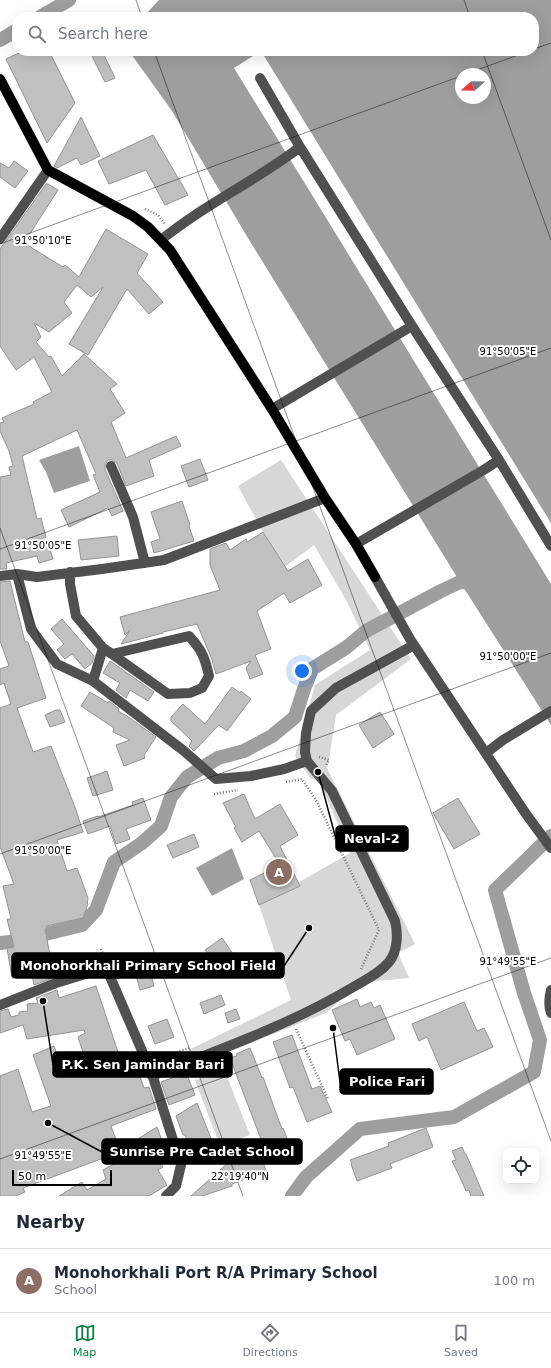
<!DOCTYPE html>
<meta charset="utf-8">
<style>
:root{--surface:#fff;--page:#f6f6f7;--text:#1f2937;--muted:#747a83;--line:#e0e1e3;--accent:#0b8043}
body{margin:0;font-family:"DejaVu Sans",sans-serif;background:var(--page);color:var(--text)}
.controls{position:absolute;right:12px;bottom:12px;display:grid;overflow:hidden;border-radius:8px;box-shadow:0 4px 16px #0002}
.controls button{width:36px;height:36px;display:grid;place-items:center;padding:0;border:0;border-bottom:1px solid var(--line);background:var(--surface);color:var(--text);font:20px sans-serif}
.compass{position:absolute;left:455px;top:68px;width:36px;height:36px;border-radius:50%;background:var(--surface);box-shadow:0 4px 16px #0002;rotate:250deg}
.scale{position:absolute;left:12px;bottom:10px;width:100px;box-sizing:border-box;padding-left:4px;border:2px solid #000;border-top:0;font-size:11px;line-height:14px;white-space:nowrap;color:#000;-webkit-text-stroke:3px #fff;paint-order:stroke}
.you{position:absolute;left:302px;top:671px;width:14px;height:14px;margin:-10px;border:3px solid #fff;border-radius:50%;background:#1a73e8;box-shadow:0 0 0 6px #1a73e833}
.badge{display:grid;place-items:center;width:26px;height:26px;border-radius:50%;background:var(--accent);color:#fff;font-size:13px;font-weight:700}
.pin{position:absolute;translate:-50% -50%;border:2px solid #fff;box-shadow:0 1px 4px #0006}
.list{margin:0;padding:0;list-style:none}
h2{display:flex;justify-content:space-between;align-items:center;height:52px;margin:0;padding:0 16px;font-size:17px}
h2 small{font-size:13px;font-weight:400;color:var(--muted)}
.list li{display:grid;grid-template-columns:26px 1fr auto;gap:12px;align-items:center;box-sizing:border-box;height:64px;padding:0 16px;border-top:1px solid var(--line)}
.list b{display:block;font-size:15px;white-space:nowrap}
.list p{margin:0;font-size:13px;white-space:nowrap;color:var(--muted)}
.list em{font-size:13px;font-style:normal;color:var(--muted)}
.icon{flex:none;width:22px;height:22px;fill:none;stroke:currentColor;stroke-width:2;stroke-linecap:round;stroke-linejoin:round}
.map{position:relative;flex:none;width:551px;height:1196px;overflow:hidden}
.search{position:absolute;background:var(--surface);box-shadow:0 4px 16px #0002;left:12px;right:12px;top:12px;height:44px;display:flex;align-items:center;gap:10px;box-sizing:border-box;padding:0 14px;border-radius:16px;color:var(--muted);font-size:15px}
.sheet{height:116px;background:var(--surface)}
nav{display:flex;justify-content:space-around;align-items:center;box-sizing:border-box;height:56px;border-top:1px solid var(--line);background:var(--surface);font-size:11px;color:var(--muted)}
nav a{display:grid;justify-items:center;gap:2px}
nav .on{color:var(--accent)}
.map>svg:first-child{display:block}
.green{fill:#d7d7d7}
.water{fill:#9e9e9e;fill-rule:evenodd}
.pier{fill:#fff}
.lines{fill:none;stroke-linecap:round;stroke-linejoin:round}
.canal{stroke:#9e9e9e;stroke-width:14}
.building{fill:#c0c0c0;stroke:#949494}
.major-casing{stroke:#dbdbdb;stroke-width:11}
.path{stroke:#727272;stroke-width:2.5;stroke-dasharray:1 2;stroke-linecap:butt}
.minor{stroke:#505050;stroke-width:10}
.major{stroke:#000;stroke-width:10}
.ticks{fill:none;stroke:#000;stroke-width:1;stroke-opacity:0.45}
.ticks-label{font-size:10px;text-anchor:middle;fill:#000;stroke:#fff;stroke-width:4;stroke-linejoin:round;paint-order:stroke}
.leader{fill:none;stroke:#000;stroke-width:1.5}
.callout-dot{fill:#000;stroke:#fff;stroke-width:1.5}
.callout{fill:#000;stroke:#000;stroke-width:1.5}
.callout-label{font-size:13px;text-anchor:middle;font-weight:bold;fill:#fff}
</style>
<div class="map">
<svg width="551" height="1196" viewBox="0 0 551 1196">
<rect width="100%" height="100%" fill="#fff"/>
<path class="green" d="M281,460L411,659L336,715L329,759L326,766L415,944L398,953L409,978L366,982L339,1001L326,1013L163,1078L158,1065L291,1000L259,905L350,853L319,780L311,779L295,756L315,685L370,650L346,600L314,545L285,567L263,532L238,486Z
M224,1069L250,1135L220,1146L195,1080Z"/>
<path class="water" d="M159,0H551V725L460,582L251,243L172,111L129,51H534V17H143ZM461,74H485V98H461Z
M79,446L90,481L54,493L46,472L39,460Z
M232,848L244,879L212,896L196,868Z"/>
<path class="pier" d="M261,51L551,523V584L234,68Z"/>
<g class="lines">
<path class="canal" d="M40,17L69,0
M0,40L17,30
M0,943L17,941L82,925L96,910L114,862L142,843L161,826L171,797L187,777L218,758L244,751L272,736L295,717L304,689L312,669L347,647L366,631L441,591L460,582L478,583
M292,1196L306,1177L360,1129L454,1117L534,1072L540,1040L524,993L495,890L551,836"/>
</g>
<path class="building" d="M23,51H49L75,103L47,143L6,59Z
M98,51H102L115,78L105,82L91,54Z
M81,117L100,156L81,165L77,158L57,168L54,166Z
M153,135L188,195L165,205L146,170L109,184L98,161Z
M14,161L28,171L15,188L0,177V163L9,168Z
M46,184H48L58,190L24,243L63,267L65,265L79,277L106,229L148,254L137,273L163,302L149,314L127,289L88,355L69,344L103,287L91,297L77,285L64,302L72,313L49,332L34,323L41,337L36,342L49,357L51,356L62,376L84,354L117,384L110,389L125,413L111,422L126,458L176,436L181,446L149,460L154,476L126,486L117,463L112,460H108L105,465V469L123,511L112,516L108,508L69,527L61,510L100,492L93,475L96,474L77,430L22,456L37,519L41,518L46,537L29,545L48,543L53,559L39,563L37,556L6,563L7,569H0V477L11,475L9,467L13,466L9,451L0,431V423L4,422L2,418L34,404L33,402L52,392L34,357L16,370L0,346V249Z
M200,459L208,480L189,487L181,466Z
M182,501L190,525L189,526L194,541L154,553L151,542L160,539L151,512Z
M263,532L288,571L308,559L322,585L290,603L284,593L257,611L271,649L255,655L263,674L250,679L246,668L251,661L216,674L211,657L197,624L163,632V633L121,644L130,630L125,635L120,617L220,590L210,565V549L226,543L230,550L246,539L247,542Z
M117,536L119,556L81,560L78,540Z
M10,581L25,642H28L46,698L17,708L33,752L51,746L76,810L83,832L57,840L67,871L77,868L88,898L87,907L83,918L46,926L47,929H45L52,966L81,954L86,966L34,985L32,975L12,978L7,948L14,947L7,919H11L3,886L14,884L0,847V708L11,704L4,683L0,685V669L9,666L0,641V582Z
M62,619L94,656L92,663L85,669L72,654L65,659L57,650L64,644L51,629Z
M110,661L154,692L148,701L130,690L126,698L116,690L120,683L103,673Z
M232,687L240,693L241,691L251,699L227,731L219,725L194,751L189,746L192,741L171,721V717L183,704L205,724Z
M90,692L108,703L109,701L119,709L118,711L127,716L156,737L144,755L145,758L124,766L116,745L130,740L113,732L114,728L81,706Z
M56,710H60L65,722L50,727L45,715Z
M380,712L394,734L373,748L359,725Z
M107,771L113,790L93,796L87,778Z
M244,794L255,819L280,804L298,835L280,846L300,886L259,905L250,880L280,865L259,831L242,842L234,828L236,827L223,803Z
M143,798L151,820L126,829L130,839L116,844L110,826L88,834L83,821L98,816V817L133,805L132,802Z
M458,798L480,834L454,849L433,813Z
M194,834L199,847L173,858L167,845Z
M222,938L238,961L222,972L205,950Z
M147,960L154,986L140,990L133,963Z
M96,986L120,1058L132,1054L144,1088L149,1087L156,1109L111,1126L120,1150L157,1127L161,1138L150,1145L163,1167L158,1170L167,1185L149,1196H59L82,1182L87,1190L106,1179L103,1170L121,1160L117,1153L23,1188L25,1192L16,1196H0V1076L18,1069L32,1112L51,1106L33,1055L54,1046L64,1073L87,1064L78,1037L85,1033L84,1030L27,1039L23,1025L0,1033V1011L8,1009L11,1017L19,1015V1012L28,1011L27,1004L38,1003L36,998L57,990L59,998Z
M221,995L225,1005L204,1014L200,1003Z
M357,999L360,1007L371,1002L374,1008L380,1005L395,1039L357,1055L350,1039L345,1041L332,1010Z
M464,1002L477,1031L484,1028L493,1047L441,1070L427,1037L419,1041L412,1024Z
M236,1009L240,1019L228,1023L225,1013Z
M167,1019L174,1037L155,1044L148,1026Z
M292,1035L312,1089L320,1086L332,1112L307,1122L293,1087L290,1088L273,1042Z
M250,1048L262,1078L263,1077L282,1129L283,1128L287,1138L264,1147L230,1058L237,1056L236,1054Z
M180,1075L181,1078L187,1075L195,1095L169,1105L161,1082Z
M197,1103L218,1156L197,1164L185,1135H183L176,1116Z
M426,1128L433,1147L390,1164L392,1168L357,1181L351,1164L352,1163L350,1160L389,1146L388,1143Z
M257,1146L267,1173L257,1177L256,1175L232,1184V1186L202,1196H191L240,1152Z
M462,1147L465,1154H466L484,1196H471L469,1190L466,1191L458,1173L452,1161L456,1160L452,1151Z"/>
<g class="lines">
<g class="major-casing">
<path id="major" d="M0,79L48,170L133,216L148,227L170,250L272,409L325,498L356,544L375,577"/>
</g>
<path class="path" d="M145,209L158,215L165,224
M319,757L329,760L326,766
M286,782L302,779L317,802L379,930L361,969
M214,794L238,790
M101,949L105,959
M296,1029L328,1099
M157,1059L189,1048"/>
<path class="minor" d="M260,78L300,147
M0,239L48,170
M161,240C205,204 256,181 300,147L412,326L499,460L551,546
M272,409L412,326
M111,466L133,517L145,563
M356,544L482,471L499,460
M70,572V584L76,616L103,648L93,681
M17,574L31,629L57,664L93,681L184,751L216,779L251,776L284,769L307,761
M0,576L17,574L37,577L102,569L164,560L325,498
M375,577L410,639L526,814L551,848
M103,648L112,654L168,694L190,693L202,688L209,676C205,658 202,650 189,636L112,654
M486,753L503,740L551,711
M551,990C549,998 548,1005 551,1013
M0,1005L56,983L102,969L105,970L108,972L152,1074L181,1165L176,1186L166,1196
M152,1076C221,1049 292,1024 355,986C367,979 380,973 389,962C398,951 398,933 395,921L332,791L307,761L305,752L306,733L311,711L336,688L414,645"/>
<use href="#major" class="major"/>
</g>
<path class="ticks" d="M136,0L142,17M464,0L470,17M534,49L551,43M154,51L551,1141M482,51L551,240M466,74L529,51M0,244L461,76M0,528L243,1196M0,549L551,348M0,854L551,653M0,1159L551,958"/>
<g class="ticks-label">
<text x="43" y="244">91°50'10"E</text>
<text x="508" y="355">91°50'05"E</text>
<text x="43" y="549">91°50'05"E</text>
<text x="508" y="660">91°50'00"E</text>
<text x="43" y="854">91°50'00"E</text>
<text x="508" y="965">91°49'55"E</text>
<text x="43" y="1159">91°49'55"E</text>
<text x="240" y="1180">22°19'40"N</text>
</g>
<path class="leader" d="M318 772L336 839M309 928L284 966M43 1001L53 1065M333 1028L340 1082M48 1123L102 1152"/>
<g class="callout-dot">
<circle cx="318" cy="772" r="4"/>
<circle cx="309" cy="928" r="4"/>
<circle cx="43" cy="1001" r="4"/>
<circle cx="333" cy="1028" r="4"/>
<circle cx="48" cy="1123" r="4"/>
</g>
<g class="callout">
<rect x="336" y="826" width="72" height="25" rx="4"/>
<rect x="12" y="953" width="272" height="25" rx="4"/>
<rect x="53" y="1052" width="179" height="25" rx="4"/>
<rect x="340" y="1069" width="93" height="25" rx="4"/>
<rect x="102" y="1139" width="200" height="25" rx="4"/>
</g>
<g class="callout-label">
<text x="372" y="843">Neval-2</text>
<text x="148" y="970">Monohorkhali Primary School Field</text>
<text x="143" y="1069">P.K. Sen Jamindar Bari</text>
<text x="387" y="1086">Police Fari</text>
<text x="202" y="1156">Sunrise Pre Cadet School</text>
</g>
</svg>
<div class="controls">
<button><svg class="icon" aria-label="locate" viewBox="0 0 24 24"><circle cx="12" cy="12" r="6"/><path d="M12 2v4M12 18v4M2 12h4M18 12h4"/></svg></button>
</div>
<svg class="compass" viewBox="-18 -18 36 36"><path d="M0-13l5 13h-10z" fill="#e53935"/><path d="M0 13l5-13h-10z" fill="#747a83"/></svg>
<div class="scale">50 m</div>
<div class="you"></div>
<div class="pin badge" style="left:279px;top:872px;background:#8d6e63">A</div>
<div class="search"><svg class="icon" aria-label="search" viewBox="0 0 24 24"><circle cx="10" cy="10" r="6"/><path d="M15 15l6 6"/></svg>Search here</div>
</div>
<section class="sheet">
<h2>Nearby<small></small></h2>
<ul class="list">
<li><span class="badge" style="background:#8d6e63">A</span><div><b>Monohorkhali Port R/A Primary School</b><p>School</p></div><em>100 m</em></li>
</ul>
</section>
<nav>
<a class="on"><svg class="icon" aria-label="map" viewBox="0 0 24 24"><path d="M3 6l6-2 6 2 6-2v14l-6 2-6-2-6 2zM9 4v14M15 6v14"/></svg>Map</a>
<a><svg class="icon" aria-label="directions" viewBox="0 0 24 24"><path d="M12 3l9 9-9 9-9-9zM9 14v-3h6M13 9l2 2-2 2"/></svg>Directions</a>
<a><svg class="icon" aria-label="saved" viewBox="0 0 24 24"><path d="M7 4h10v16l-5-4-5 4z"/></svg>Saved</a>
</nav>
